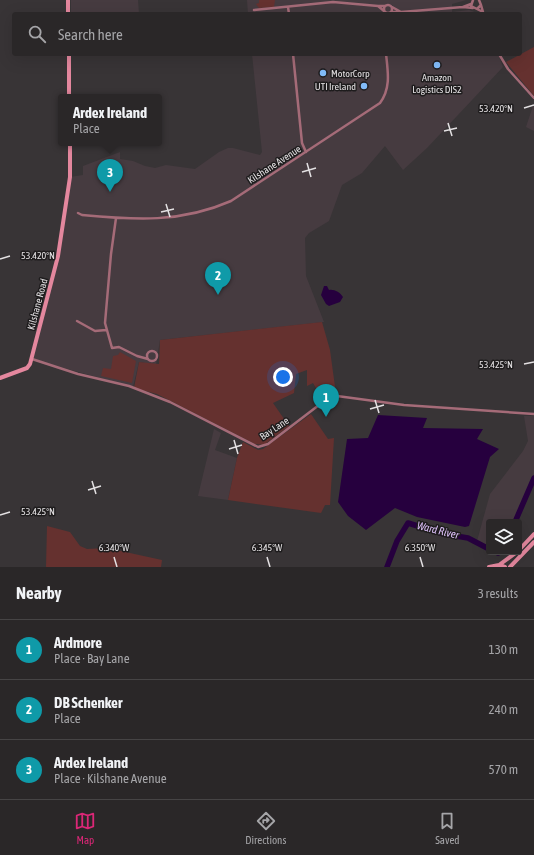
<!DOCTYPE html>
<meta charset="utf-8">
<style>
:root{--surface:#2a2728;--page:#363334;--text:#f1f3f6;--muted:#a5a5a8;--line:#464445;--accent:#db2777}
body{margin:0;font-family:"Asap Condensed",sans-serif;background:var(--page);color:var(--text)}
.controls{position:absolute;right:12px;bottom:12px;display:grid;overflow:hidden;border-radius:4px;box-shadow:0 4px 16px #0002}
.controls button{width:36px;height:36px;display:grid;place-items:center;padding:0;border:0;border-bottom:1px solid var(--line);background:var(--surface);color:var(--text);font:20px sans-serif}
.you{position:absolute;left:283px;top:377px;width:14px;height:14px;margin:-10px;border:3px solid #fff;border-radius:50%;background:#1a73e8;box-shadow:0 0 0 6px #1a73e833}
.badge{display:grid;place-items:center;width:26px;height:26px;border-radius:50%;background:var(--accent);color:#fff;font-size:13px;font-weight:700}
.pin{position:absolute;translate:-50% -33px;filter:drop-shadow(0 1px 2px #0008)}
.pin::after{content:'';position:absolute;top:21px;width:14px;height:12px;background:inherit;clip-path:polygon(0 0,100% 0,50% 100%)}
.popup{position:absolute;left:58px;top:94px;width:104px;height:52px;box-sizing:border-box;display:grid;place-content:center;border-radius:4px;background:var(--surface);filter:drop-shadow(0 1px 3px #0005);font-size:13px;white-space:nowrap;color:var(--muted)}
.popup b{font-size:15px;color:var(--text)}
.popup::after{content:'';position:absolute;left:50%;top:100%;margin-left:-8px;border:8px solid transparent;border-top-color:var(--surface)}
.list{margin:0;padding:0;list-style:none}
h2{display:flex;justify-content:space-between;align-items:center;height:52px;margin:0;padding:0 16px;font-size:17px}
h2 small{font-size:13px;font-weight:400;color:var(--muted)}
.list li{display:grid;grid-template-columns:26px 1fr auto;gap:12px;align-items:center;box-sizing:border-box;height:60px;padding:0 16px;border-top:1px solid var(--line)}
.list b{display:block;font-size:15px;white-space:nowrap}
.list p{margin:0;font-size:13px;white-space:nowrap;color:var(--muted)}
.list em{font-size:13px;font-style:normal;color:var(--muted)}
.icon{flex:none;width:22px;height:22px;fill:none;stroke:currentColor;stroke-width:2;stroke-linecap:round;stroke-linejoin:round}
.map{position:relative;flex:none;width:534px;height:567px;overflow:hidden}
.search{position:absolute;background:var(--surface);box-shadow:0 4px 16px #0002;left:12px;right:12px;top:12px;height:44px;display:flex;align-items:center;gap:10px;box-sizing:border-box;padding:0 14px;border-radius:4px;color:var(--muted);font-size:15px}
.sheet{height:232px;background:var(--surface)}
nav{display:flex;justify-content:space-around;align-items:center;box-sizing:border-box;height:56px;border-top:1px solid var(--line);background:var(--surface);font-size:11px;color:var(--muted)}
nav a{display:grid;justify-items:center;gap:2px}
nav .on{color:var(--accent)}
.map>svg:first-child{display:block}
.built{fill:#463b40}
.green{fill:#65312f}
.water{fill:#26003e}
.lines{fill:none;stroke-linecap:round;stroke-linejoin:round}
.river{stroke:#26003e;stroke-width:5.5}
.street{stroke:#a56b78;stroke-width:2.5}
.secondary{stroke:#e4879e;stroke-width:4}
.ticks{fill:none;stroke:#e3e0e2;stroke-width:1.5}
.poi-dot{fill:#82bcfa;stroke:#1e1c1d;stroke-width:1.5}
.labels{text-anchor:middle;stroke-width:3;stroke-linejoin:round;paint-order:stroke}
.poi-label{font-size:10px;fill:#e3e0e2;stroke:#1e1c1d;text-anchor:start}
.street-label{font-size:10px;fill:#e3e0e2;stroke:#1e1c1d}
.water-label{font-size:11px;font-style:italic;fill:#dcbff8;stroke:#1e1c1d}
.ticks-label{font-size:10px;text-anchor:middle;fill:#e3e0e2;stroke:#1e1c1d;stroke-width:3;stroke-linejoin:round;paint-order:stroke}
</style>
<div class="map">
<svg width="534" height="567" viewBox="0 0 534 567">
<rect width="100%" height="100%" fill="#383436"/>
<path class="built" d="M71,0H138L139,14H71Z
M247,0H466L452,4V12L469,10L480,14H248Z
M252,54H498L503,67L427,148L403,170L385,146L362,173L342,185L329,221L309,233L305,238L306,276L324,322L160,340L156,365L139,362L133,387L31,359L57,262L70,177L83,175V166L120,152V159L133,161L145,166L155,168L166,165L195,169L219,152L228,148H233L260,155L262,152Z
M534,103V131L526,127Z
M524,416H534V475L513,522H489V547L477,541L490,494L523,451L528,441Z
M214,429L221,433L215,450L237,458L228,500L198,496Z"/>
<path class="green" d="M259,0H275L274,7L259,8L256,4L259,3Z
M534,47V96L506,62Z
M322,322L330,350L336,394L323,400L313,383L307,386V370L296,374L294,393L273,403L289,426L264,445L255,444L157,394L134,388L139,362L159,364L160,340Z
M120,352L136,361L132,383L101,376L103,368L111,369L113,356L118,355Z
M311,414L328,439L334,438L330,505H325L321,513L228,500L237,458L243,442L258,450L263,449Z
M47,526L70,532L80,546L87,549L107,548L162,560L161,567H46Z"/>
<path class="water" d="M324,286H327L329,290C334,289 340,292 343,297L340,302L329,306L326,304L321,295Z
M378,415L427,418L423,428L483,429L477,439L499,449L490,457L469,526L465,527L417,517L395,508L366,530L348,516L338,502L347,439L368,438Z"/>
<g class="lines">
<path class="river" d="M515,522L534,478
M496,552L498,553
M387,567L397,541L408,523L444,534L468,538L489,549"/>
<path class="street" d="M473,0L471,6L477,9L481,5L479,0
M471,4L463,7L473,8
M384 9a4 4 0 1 1 8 0a4 4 0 1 1-8 0Z
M288,7L289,14
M477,9L483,12L481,5
M254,10L333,2L378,6
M384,11L378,6H385
M391,12H401L392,7
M401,12L463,7
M293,54L302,143L306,152
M499,54L508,69L534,98
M78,213L82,215C135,220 181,223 231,201L380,103C391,88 388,72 386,54
M116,218L111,254L105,323L112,348L119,347L137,356L148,359
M77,321L95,331L106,330
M147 356a5 5 0 1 1 10 0a5 5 0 1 1-10 0Z
M32,359L78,374L129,386L170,402L258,447L268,444L319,405L337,396L404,405L534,414"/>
<path class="secondary" d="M68,0V14
M69,54V97
M0,378L27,368L30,364L58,256L70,177V143
M519,550L534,534
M499,565L517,552
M489,567L499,565L505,567
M510,567L534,542"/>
</g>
<path class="ticks" d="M524,108L534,105M448,123L452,136M444,131L457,128M307,163L311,177M302,172L316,168M166,204L170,217M161,212L174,209M0,259L10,256M524,364L534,362M375,400L379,413M370,409L384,405M234,440L238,454M229,449L242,445M92,481L96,494M88,490L101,486M0,515L10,512M114,557L117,567M267,557L270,567M420,557L423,567"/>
<g class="poi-dot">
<circle cx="437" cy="65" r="4"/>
<circle cx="323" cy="73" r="4"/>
<circle cx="364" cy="86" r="4"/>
</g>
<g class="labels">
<g class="poi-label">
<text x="331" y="77">MotorCorp</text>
<text x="437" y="81" text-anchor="middle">Amazon<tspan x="437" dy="12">Logistics DIS2</tspan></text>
<text x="356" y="90" text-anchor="end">UTI Ireland</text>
</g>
<g class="street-label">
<text transform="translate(274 164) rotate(-33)" y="4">Kilshane Avenue</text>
<text transform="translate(37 304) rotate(-75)" y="4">Kilshane Road</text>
<text transform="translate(274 428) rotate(-34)" y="4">Bay Lane</text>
</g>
<g class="water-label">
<text transform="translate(438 530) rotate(14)" y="4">Ward River</text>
</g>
</g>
<g class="ticks-label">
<text x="496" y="112">53.420°N</text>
<text x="38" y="259">53.420°N</text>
<text x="496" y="368">53.425°N</text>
<text x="38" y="515">53.425°N</text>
<text x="114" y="551">6.340°W</text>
<text x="267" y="551">6.345°W</text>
<text x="420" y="551">6.350°W</text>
</g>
</svg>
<div class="controls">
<button><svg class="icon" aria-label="layers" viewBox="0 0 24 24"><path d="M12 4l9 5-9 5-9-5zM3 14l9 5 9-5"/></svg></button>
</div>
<div class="you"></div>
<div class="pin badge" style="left:326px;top:417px;background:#0f9aa8">1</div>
<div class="pin badge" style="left:218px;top:295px;background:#0f9aa8">2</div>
<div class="pin badge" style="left:110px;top:192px;background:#0f9aa8">3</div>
<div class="popup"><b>Ardex Ireland</b>Place</div>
<div class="search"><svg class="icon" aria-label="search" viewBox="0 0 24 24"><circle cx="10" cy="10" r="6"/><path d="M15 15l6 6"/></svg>Search here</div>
</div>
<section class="sheet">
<h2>Nearby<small>3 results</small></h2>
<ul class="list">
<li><span class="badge" style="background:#0f9aa8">1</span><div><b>Ardmore</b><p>Place · Bay Lane</p></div><em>130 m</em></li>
<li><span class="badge" style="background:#0f9aa8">2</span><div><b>DB Schenker</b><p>Place</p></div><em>240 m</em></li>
<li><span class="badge" style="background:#0f9aa8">3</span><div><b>Ardex Ireland</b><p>Place · Kilshane Avenue</p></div><em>570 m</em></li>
</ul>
</section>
<nav>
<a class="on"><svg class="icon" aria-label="map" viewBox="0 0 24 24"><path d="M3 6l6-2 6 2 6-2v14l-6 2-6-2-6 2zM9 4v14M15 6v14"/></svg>Map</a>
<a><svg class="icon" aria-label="directions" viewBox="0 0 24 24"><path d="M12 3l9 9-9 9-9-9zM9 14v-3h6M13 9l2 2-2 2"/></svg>Directions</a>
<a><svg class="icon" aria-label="saved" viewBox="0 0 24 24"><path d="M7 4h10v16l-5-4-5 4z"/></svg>Saved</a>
</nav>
